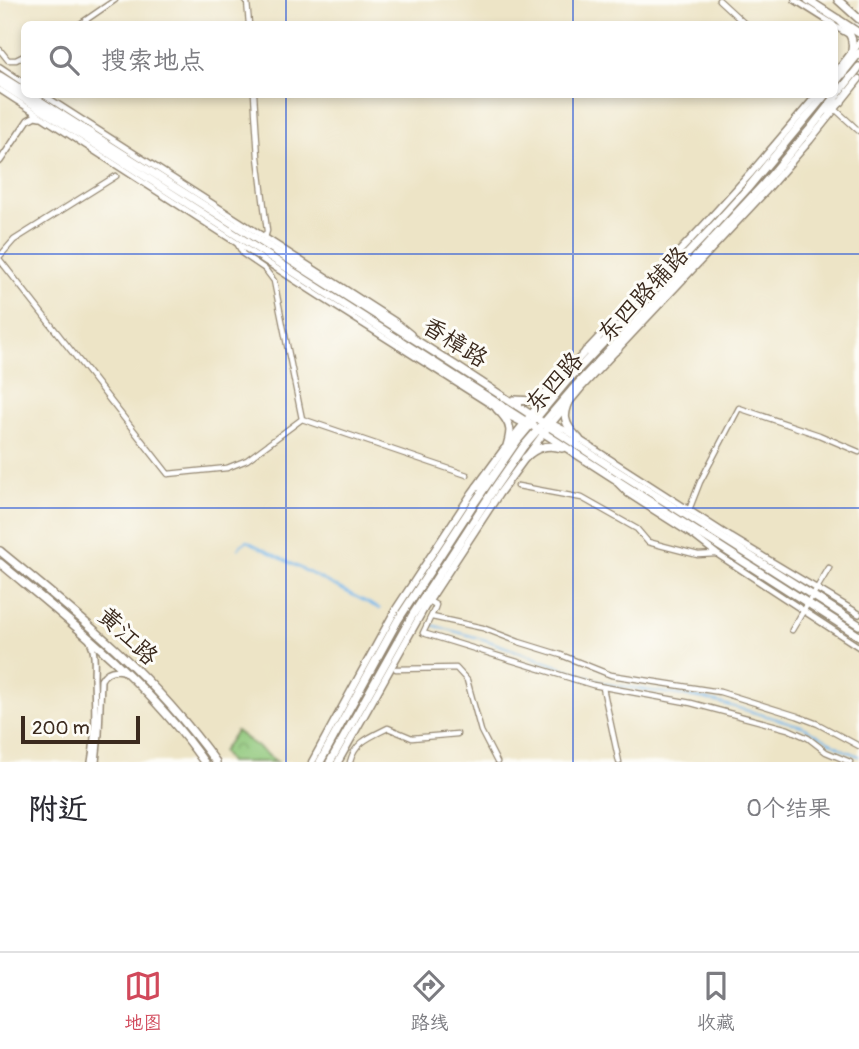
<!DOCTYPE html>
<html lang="zh">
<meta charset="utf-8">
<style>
:root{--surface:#fff;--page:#f2f2f3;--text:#2b2b33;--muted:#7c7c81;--line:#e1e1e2;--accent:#d1495b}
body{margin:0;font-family:Pangolin,"LXGW WenKai TC",sans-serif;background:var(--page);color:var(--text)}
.scale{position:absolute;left:21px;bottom:18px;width:119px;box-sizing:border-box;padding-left:7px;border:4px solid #3b2a1e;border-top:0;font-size:19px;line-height:24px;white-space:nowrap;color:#3b2a1e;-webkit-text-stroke:5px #fdfcf7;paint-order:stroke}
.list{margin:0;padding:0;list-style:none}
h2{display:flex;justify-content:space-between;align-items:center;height:91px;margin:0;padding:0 28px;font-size:30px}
h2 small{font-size:23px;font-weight:400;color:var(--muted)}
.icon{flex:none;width:38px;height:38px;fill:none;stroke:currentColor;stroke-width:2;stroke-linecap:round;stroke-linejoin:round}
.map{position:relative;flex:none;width:859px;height:762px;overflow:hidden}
.search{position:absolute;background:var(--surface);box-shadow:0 4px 10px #0003;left:21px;right:21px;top:21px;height:77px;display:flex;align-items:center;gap:18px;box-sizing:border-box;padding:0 24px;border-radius:10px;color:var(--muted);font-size:26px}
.sheet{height:189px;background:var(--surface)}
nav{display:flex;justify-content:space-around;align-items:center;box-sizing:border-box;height:98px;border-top:2px solid var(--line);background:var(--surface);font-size:19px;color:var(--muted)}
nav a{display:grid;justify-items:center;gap:4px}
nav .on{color:var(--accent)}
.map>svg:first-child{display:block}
.park{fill:url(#park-crowns);stroke:#66794c;stroke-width:2}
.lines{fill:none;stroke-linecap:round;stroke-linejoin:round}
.stream{stroke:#76b7eb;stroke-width:2}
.minor-casing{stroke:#948772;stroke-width:7}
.tertiary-casing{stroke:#948772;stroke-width:8}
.secondary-casing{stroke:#948772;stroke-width:9}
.primary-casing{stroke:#948772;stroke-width:10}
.minor{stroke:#fff;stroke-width:4.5}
.tertiary{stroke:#fff;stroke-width:5}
.secondary{stroke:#fff;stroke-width:6}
.primary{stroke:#fff;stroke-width:7}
.grid{fill:none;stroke:#1d4ed8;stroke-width:2;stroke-opacity:0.55}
.labels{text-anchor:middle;stroke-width:6;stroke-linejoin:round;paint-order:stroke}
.street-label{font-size:24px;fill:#3b2a1e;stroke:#fdfcf7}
</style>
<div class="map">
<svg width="859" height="762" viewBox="0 0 859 762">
<defs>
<pattern id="park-crowns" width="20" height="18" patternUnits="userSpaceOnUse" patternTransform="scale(1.75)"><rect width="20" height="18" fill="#90c87b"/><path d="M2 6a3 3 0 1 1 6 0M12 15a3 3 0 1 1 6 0" fill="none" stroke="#77a364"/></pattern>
</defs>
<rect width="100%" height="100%" fill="#fdfcf7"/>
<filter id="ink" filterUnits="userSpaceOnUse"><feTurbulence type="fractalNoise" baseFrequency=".0143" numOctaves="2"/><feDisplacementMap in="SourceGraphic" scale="14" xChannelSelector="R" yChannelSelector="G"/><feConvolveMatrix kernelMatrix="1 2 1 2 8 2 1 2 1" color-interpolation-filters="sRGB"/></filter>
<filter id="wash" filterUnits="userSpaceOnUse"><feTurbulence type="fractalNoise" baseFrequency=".00686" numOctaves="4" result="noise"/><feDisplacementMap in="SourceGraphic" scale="28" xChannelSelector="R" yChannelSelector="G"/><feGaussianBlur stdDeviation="1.57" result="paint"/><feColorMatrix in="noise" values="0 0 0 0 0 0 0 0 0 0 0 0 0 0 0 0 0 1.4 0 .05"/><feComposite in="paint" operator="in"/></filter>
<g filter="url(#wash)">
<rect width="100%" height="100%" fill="#ede4c6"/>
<path class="park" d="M236,731L277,762H229L222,752Z"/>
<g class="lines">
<path class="stream" d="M238,549L241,545L247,541L380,609
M432,625L486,640L607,684L706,699L802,726L846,751L859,756"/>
</g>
</g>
<g filter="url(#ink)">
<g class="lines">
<g class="minor-casing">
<path id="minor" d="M245,0L247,2L249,24
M719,0L745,24
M80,24L115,0
M0,50L8,60H16L24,56
M254,94L258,157L267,231L265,238
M835,109L859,131
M237,243L243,254L265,269L274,281L302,419
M0,256L14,240L116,176
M0,260L168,474L227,468L247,460L302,419
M302,419L467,475
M518,486L582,498L637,529L648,542L698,555L716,554
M689,510L700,482L739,408L819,435L859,452
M429,601L436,605L435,608L423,633L593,685L691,703L788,729L808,738L826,752L850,762
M432,617L483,628L519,642L561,655L611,675L720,692L797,716L818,724L859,746
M792,630L829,568
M396,669L456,668L467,680L481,731L497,762
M603,688L619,762
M350,762C355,742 370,737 388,728L412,738L457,734"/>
</g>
<g class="tertiary-casing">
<path id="tertiary" d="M795,0L833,24
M834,26L850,35
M0,67L24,83
M0,90L319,296L510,417L526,425
M42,94L395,321L411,334
M0,161L28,120L35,116L40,117
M549,422L565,430L731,537L859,614
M617,483L628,494L695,537L717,554L859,647
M90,641C96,653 94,667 94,679C95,707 96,734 91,762
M96,762L99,734L101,680C106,671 114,669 123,671"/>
</g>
<g class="secondary-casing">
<path id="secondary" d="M834,75L859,43
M510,441L555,384L704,225L750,174L818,94
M312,762L396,609L472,493L504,449
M338,762L425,607L499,494L546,430L581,388L765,192L810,140L859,79"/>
</g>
<g class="primary-casing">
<path id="primary" d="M808,0L859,33
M838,0L859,19
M838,19C858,37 855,52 843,74
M0,76L24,91
M0,83L859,636
M834,84L859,53
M29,94L453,364L617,471L859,625
M817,96L818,94
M827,110L841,102
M586,351L598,343
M607,356L618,349
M573,394C562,414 562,423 579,439
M514,400L534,401L549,391
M497,409C515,426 511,434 504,455
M525,458C536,447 547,444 562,448
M477,487L488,478
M0,551C81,617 154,676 216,762
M0,563C74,625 149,683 204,762
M320,762L398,620L471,508L517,441L567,381L709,231L747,189L826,94
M330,762L412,616L494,489L523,447L572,390L762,186L811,128L859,67"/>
</g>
<use href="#minor" class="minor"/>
<use href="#tertiary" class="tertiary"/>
<use href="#secondary" class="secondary"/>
<use href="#primary" class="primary"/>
</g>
</g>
<path class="grid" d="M286,0V24M573,0V24M286,94V762M573,94V762M0,254H859M0,508H859"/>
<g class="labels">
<g class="street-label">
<text transform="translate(643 294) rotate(-47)" y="8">东四路辅路</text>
<text transform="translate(455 342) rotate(32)" y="8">香樟路</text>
<text transform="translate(554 382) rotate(-48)" y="8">东四路</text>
<text transform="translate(128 636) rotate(43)" y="8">黄江路</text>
</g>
</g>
</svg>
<div class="scale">200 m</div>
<div class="search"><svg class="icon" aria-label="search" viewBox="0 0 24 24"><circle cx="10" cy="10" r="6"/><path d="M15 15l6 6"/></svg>搜索地点</div>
</div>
<section class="sheet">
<h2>附近<small>0个结果</small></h2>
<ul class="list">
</ul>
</section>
<nav>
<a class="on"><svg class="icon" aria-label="map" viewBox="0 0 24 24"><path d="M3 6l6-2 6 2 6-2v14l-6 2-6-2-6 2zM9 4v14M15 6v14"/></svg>地图</a>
<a><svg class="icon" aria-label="directions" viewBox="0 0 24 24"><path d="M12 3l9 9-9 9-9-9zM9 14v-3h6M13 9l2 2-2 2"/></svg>路线</a>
<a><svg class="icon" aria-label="saved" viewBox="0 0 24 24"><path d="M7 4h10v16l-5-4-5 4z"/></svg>收藏</a>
</nav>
